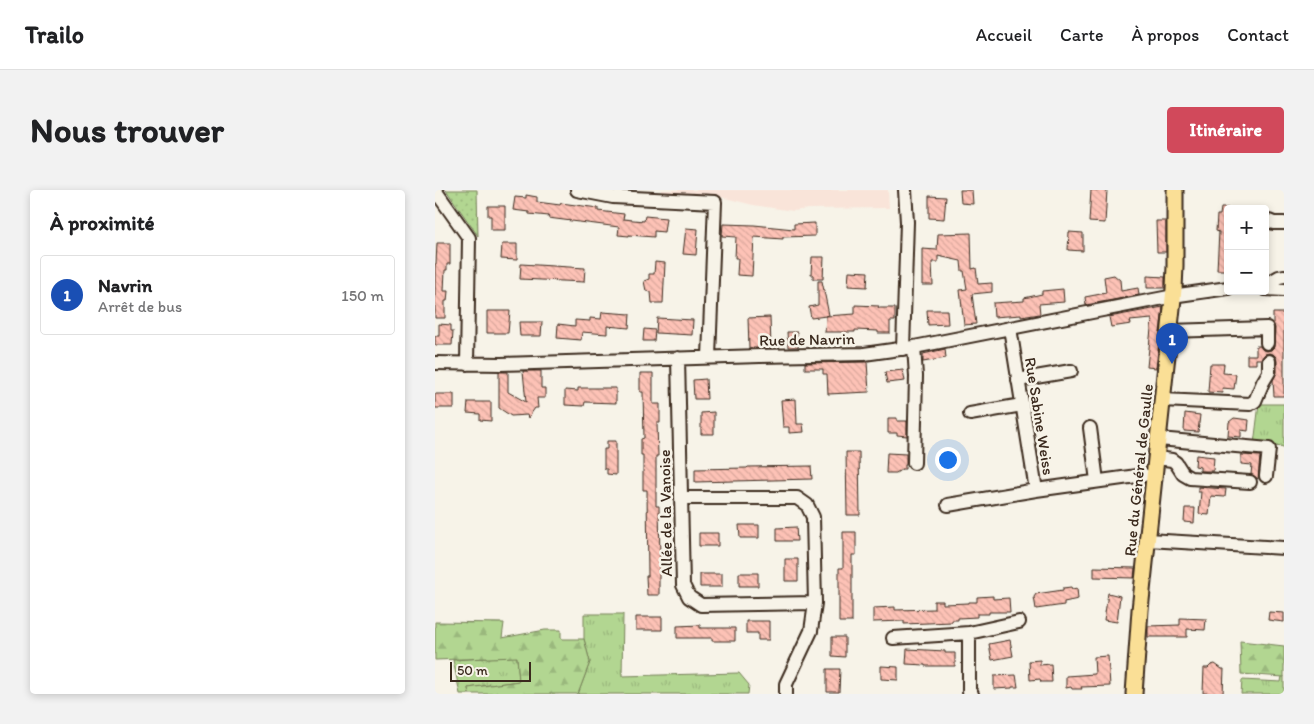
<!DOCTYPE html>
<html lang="fr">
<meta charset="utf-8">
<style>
:root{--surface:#fff;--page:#f2f2f2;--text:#202124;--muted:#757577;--line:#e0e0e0;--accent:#d1495b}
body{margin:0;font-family:Itim,sans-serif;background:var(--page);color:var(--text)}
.controls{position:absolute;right:15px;top:15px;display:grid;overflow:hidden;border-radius:5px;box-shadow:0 2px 8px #0003}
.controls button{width:45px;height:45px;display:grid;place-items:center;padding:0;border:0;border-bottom:1px solid var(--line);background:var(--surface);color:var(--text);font:25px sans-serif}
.scale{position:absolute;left:15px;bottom:12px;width:81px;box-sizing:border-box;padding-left:5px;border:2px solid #3b2a1e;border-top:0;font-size:14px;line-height:18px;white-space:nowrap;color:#3b2a1e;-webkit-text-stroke:4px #f7f3e8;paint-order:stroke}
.you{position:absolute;left:512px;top:269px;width:18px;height:18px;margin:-12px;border:4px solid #fff;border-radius:50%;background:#1a73e8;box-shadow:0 0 0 8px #1a73e833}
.badge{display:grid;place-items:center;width:32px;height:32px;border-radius:50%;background:var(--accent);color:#fff;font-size:16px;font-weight:700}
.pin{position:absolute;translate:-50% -41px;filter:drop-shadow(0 1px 2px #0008)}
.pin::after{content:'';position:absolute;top:26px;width:18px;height:15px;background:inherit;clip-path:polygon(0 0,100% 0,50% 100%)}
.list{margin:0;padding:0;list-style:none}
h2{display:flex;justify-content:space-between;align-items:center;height:65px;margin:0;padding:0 20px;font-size:21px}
h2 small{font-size:16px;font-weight:400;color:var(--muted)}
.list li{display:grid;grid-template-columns:32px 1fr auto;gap:15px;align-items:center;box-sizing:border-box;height:80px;margin:0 10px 10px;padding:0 10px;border:1px solid var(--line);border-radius:5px}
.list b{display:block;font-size:19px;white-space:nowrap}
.list p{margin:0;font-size:16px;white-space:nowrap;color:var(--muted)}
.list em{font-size:16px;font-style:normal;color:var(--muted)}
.map{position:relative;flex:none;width:849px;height:504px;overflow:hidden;border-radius:5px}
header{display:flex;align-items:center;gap:30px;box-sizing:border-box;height:70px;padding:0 25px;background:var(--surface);border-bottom:1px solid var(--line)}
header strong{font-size:24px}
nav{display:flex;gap:28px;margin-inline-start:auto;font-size:18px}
.intro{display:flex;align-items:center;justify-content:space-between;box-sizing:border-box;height:120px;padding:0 30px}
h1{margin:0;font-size:35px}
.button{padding:12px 22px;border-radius:5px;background:var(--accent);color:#fff;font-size:18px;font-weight:700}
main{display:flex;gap:30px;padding:0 30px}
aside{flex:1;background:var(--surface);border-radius:5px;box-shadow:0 2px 8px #0003}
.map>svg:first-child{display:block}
.built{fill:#f9e4d9}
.grass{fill:url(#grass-tufts);stroke:#768058}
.forest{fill:url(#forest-firs);stroke:#768058}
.park{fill:url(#park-dots);stroke:#768058}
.building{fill:url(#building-back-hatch);stroke:#3b2a1e}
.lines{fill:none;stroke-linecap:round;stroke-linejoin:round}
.minor-casing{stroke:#3b2a1e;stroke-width:16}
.major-casing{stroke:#3b2a1e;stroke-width:19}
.minor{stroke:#f7f3e8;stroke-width:12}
.major{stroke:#fadf96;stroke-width:15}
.labels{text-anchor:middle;stroke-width:5;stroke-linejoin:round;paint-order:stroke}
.street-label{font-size:16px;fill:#3b2a1e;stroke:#f7f3e8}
</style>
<header>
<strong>Trailo</strong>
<nav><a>Accueil</a><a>Carte</a><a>À propos</a><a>Contact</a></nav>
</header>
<div class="intro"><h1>Nous trouver</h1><a class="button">Itinéraire</a></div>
<main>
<aside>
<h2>À proximité<small></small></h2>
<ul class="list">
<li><span class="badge" style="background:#1a4fb4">1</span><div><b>Navrin</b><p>Arrêt de bus</p></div><em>150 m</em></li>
</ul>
</aside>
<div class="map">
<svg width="849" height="504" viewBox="0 0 849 504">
<defs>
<pattern id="grass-tufts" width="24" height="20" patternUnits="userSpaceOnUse" patternTransform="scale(1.25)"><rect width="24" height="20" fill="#b2d691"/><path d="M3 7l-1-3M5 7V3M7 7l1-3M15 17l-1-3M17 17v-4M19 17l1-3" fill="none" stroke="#9ab87d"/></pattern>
<pattern id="forest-firs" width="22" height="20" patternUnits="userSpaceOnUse" patternTransform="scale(1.25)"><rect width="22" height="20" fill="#b2d691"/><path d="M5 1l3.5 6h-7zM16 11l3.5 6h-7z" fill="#9ab87d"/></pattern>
<pattern id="park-dots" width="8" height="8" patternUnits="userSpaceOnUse" patternTransform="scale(1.25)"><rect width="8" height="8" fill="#b2d691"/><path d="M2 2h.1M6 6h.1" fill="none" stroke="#9ab87d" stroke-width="1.8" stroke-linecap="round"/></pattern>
<pattern id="building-back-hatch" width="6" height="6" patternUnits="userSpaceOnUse" patternTransform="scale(1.25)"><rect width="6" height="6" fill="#fdc2b6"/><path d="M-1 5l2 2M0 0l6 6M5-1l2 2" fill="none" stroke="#daa79c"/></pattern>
</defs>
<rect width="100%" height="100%" fill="#f7f3e8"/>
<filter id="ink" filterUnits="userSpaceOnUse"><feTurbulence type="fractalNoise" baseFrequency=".02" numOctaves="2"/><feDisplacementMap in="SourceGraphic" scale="10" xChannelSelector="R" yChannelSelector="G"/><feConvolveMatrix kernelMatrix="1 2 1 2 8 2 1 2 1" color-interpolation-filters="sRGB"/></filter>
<g filter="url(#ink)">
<path class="built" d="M227,0H453L454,18L374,19L358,21L318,15L286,7L226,4Z"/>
<path class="grass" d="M824,214H849V257L819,254Z
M149,424H188L187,486L304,483L314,495L313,504H143L155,472L149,449Z
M82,466L84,491L33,498L34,504H25L18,470Z
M847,486H849V504H806L807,490L846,492Z"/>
<path class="forest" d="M0,432L69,433L67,448L110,440H126V449H149L155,472L143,504H34L33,498L84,491L82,467L0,470Z
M805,451L849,456V487L806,484Z"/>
<path class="park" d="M11,0H42L43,46Z"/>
<path class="building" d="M525,0H537L538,14L526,13Z
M656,0H672L670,33L654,32Z
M91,5L102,7V12L125,15L126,13L163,18V21L189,24L188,29L209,31L210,26L231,28L229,42L219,41V47L194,45V46L183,45L184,37L113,28L114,26L94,24V22L78,20L80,7L91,8Z
M494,6L511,7L509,29L494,28Z
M53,16H70V40H56V26H53Z
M786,18H793V80H782L784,42L781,41L782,25H785Z
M721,31H731V62H722Z
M380,33V46L348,47V49L319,47L317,86L302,85L303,68H300L301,47L287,46L288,34L319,35L359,39V34Z
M251,38L263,39L261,65L248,64Z
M634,42L648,43V61L633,60Z
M536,43L537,79L541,78L543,94L557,93V102L537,104L541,134L529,135L525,100L532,99L529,81H527L526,71L503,66V72H497L498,95H487V59L502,60L503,44Z
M2,53H15V74H12V80H10L9,101H13L12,111H10V128H0V74H1Z
M67,54H82V70L66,69Z
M377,67H389L388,89H378V84H376Z
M220,72L230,73L228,113H217L216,102L211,101L209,91L214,89V84H219Z
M86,74L150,78L149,92L85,89Z
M414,81L433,82L432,97L413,96Z
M679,85L685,90L686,101L703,98L704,105L651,115L650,107L671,103L669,87Z
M712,86L730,87V98H712Z
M383,91H387L394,125L391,126L420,124V115L444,116L443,118H460V131H455V143H443V141L420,140V142H390L391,126L376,128L374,117L383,115Z
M628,99L629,112L604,114L605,124L586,127V125L559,127L558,113L589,111V108L607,104V101Z
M728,117L721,178L712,177L717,129L695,131L696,134L676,137L674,127Z
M492,120H512L513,134L493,135Z
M52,121H75L73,143H52Z
M167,122L195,124L194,138L172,136V144L147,142L146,150L122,148L123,134L140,136V130L155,131V128L166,129Z
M838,123H849V206H839L838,190L842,182V171L841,167L838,164L834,163L830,164L826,169H821V174H812V165H821V156H825L828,160L832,161L836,160L839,157L840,138L838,133Z
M335,127L336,158H314L313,128Z
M222,128L258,130L257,145L221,143Z
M84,132H107L106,146H85Z
M4,134L16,135V141H18L17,155H0V146H4Z
M209,139L220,140L219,151H208Z
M352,142H362L363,157H353Z
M510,159L511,168L488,172V164Z
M432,172L434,202L393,204L392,184H388V179H370V173Z
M775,174H789L788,183L801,184L799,199L787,198L788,203L773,202Z
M468,180L470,191L452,193L450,182Z
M88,181H106V198H110V208H102L103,218H100L93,228L92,225L76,226L64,218V182H73V202L91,212Z
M205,183H218V214H225V233H222L223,266H221V316H224L225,370V377H224V405H212L211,386H213L212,300H208V265H206V249L209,248L208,202H205Z
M271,189L272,209H259L258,190Z
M143,198H181V213L150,212L149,216L130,215V200L143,201Z
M0,204H19V218H0Z
M361,209L362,234H368L369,242L354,243V237H348L346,210Z
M33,212H56V231L45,230V224L32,223Z
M279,222V244H266V223Z
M750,223L765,225L763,242L749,241Z
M453,228H462V231H472V246L462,245V243H453Z
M799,228L814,230L813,241L806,240V247L793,246L794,232Z
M172,251H181V285L172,284V279H169V259H172Z
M411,262H424L425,325H412Z
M452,263L471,264V275H470V279H467L461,283H451Z
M761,265L779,267L778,281H765V277L760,276Z
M806,265L825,266L823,289L816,284L817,275L806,274Z
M376,276L377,289L260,292V279L312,278L313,277Z
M763,297L791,299L790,307L776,306L774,325L764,324L766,302H763Z
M750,318H760L759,333L749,332Z
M304,335H324V348H305Z
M361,337L362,351H342V338Z
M408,342H421V365H417V432H404V378H408Z
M264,343H283V356H264Z
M350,369H363V391H350Z
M659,377L700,378L699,388L659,387Z
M304,383H323V396H304Z
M265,384H287V397H265Z
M636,397L637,399L642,398L643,409L629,412V415L601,419L599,407L601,404L628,400V398Z
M673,403L685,406L682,432L669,430Z
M558,406V409L574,408L575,422H554V424H542V427L523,428V430H517V432L469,434V431L438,432V418L460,417V420L499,419V411H508V414L534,413V412H542V407Z
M834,422L849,423V432L833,430Z
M201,427H227V440H201Z
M745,428L771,429L770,440L752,439V447H713V436L745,435Z
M311,431H334V450H323V443H311Z
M265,435V438H300V451H277V448H242V436Z
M397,447H410V467L397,466Z
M575,450L578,466L557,470L554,454Z
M472,459L510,461V463H520V476H490V475L471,474Z
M673,466L675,496L646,497L647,499H637L636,497L631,498V486L660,484L659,467Z
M605,470V475L616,474L617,492H606L605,489L595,490L594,471Z
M780,474L787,479H789L788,504L768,503L769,478H773L776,475Z
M446,476L463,477V490L446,489Z
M392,479H405L404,502H392Z
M581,485L583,497H577V498L559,499V486Z"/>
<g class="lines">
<g class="minor-casing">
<path id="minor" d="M0,0L34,48L32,174
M142,0L178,7L280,12L274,167
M830,31H834L839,33H849
M830,95L844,87L849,86
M830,99L849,100
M575,138L601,300
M734,141L832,138V153
M479,157L481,186L479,273
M468,159L472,32L470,0
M243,168L248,395L254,407L266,415L380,413
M0,173L66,174L325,166L429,164L479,157L744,105L793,98
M583,190L636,181
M727,210L815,214L820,211L828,192L834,182V171
M535,224L587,215
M655,238L662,291
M724,249L834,259L831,286
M722,268L737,270L741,273L748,284L755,288L815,292
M246,308H362L372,315L378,327L380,413L376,441L351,494V504
M513,315L601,300L709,285
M713,350L849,358
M534,443V502L537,504
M458,448L534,443L584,432"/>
</g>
<g class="major-casing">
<path id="major" d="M699,504L705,420L739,99L740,76V0"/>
</g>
<use href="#minor" class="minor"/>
<use href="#major" class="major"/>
</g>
</g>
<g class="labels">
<g class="street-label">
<text transform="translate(372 149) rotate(-1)" y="6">Rue de Navrin</text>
<text transform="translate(605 226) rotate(81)" y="6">Rue Sabine Weiss</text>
<text transform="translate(703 280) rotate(-84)" y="6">Rue du Général de Gaulle</text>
<text transform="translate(230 323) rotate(-91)" y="6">Allée de la Vanoise</text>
</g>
</g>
</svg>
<div class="controls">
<button>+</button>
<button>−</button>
</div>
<div class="scale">50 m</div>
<div class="you"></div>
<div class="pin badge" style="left:737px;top:174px;background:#1a4fb4">1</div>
</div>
</main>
